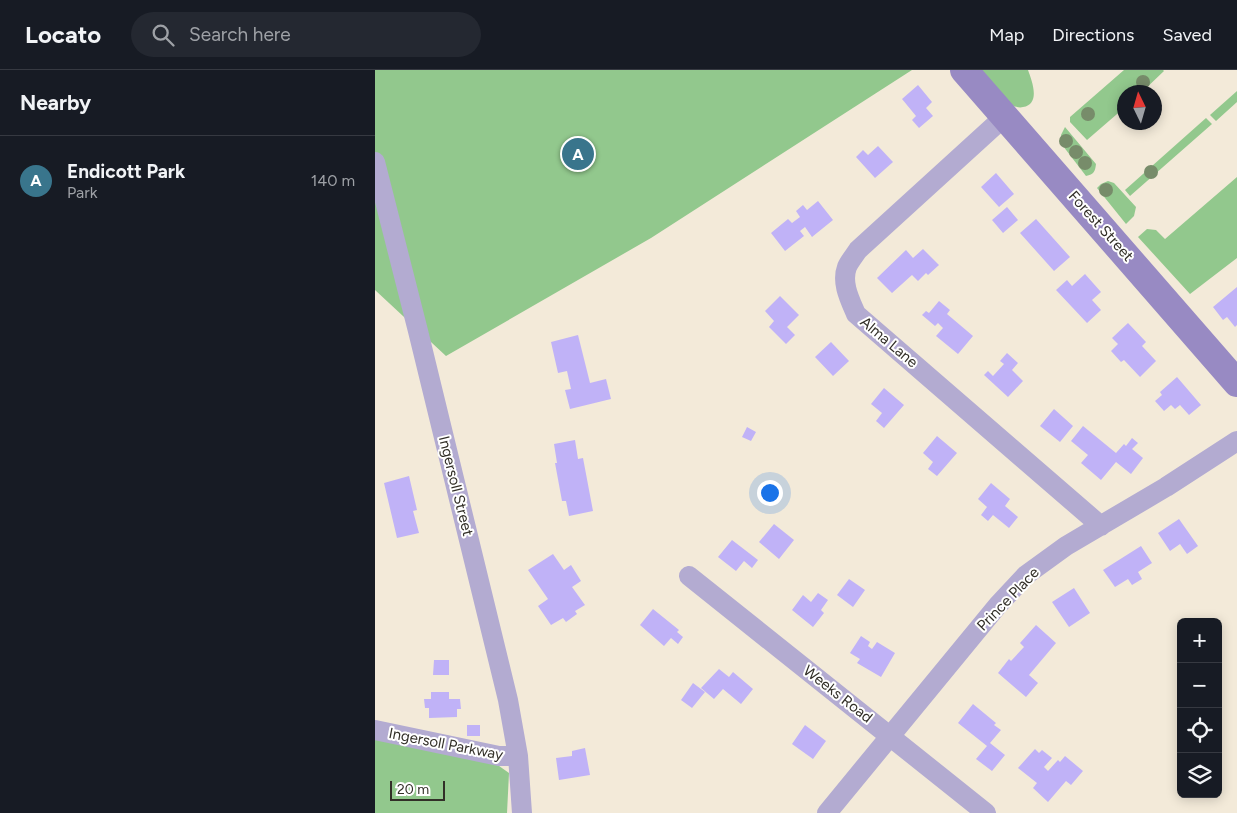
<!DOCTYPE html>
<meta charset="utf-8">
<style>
:root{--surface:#171b24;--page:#242831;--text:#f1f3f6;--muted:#9ea1a6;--line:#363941;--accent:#39758c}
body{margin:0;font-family:Figtree,sans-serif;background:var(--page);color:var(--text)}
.controls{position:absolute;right:15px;bottom:15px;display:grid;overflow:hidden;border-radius:8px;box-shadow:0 2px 12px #0003}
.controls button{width:45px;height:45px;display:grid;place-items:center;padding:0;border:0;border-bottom:1px solid var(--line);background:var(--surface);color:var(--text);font:25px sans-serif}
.compass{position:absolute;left:742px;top:15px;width:45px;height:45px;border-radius:50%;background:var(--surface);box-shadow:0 2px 12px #0003;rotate:355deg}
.scale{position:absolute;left:15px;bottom:12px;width:55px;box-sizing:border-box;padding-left:5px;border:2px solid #322f28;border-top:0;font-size:14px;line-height:18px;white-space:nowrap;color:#322f28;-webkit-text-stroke:4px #fff;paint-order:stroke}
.you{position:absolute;left:394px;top:422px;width:18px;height:18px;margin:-12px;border:4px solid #fff;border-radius:50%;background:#1a73e8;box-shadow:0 0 0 8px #1a73e833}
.badge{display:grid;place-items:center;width:32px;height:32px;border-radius:50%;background:var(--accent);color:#fff;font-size:16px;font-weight:700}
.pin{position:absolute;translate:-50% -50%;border:2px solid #fff;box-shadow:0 1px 5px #0006}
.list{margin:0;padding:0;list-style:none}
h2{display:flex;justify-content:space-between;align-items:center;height:65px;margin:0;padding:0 20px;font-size:21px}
h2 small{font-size:16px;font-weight:400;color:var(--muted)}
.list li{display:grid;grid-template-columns:32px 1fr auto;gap:15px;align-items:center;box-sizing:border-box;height:90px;padding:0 20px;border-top:1px solid var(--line)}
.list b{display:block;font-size:19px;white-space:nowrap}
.list p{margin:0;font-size:16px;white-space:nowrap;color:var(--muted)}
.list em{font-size:16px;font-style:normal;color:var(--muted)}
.icon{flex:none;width:28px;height:28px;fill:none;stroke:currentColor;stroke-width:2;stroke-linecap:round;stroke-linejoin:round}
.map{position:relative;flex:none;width:862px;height:743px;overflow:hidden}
header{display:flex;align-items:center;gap:30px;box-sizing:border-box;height:70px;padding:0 25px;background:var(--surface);border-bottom:1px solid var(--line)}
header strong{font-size:24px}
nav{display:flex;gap:28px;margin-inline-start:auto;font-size:18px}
.search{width:350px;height:45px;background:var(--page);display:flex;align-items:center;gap:12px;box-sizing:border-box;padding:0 18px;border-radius:28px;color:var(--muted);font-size:19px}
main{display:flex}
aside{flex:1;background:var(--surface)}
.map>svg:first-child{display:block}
.green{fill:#92c88d}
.building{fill:#c0b2f7}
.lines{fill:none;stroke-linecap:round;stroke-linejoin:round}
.street{stroke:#b3abd1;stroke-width:20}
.secondary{stroke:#988ac3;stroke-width:28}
.tree{fill:#778c6a}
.labels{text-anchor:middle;stroke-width:4;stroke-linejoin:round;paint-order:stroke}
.street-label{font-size:15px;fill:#322f28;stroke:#fff}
</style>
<header>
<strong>Locato</strong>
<div class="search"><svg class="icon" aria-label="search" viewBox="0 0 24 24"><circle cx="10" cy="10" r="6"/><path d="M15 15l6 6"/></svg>Search here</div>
<nav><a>Map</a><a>Directions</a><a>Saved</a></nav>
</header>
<main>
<aside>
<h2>Nearby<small></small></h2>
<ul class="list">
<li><span class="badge">A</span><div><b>Endicott Park</b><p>Park</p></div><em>140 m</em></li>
</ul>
</aside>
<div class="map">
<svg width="862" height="743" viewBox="0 0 862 743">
<rect width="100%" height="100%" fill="#f3ead9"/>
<path class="green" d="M0,0H537L276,168L71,286L0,220Z
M605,0H653C657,11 666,34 648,37C645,38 640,37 637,35C628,28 614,9 605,0Z
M749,0H788L789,1L767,22H750L749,38L712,70L695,52V47Z
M862,21V32L841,51L835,45Z
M831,48L837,54L755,126L750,120Z
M690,57L721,94C720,102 719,104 711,106L688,76L686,65Z
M862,107V188L815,224L763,167L772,159L781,160L790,169Z
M733,111L739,113L761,137L759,146L751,154L722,118L726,114Z
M0,667L117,691L134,703L132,743H0Z"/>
<path class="building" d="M543,15L557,32L551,38L558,46L544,58L537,50L541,46L527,29Z
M503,76L518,92L500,108L481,87L488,80L493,85Z
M621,103L639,124L624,137L606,117Z
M443,131L458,150L437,167L430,157L425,161L429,166L410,181L396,163L413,149L417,153L425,147L421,141L428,135L432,140Z
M632,137L643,150L628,163L617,150Z
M661,149L695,187L679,201L645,163Z
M548,179L564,195L553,205L551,203L543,211L537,205L517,223L502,208L531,180L538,188Z
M710,204L726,222L717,230L726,240L712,253L681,220L692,210L697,216Z
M862,217V255L860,257L852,247L848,250L838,237Z
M405,226L424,245L412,257L420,265L411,274L394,257L399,251L390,241Z
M564,231L575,240L572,244L598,266L583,284L561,266L568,258L563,253L560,256L547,245L551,241L554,243Z
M753,253L771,272L767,276L781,291L765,307L749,290L746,292L736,281L743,274L737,268Z
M203,265L215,313L231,309L236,329L195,339L190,320L196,319L192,301L183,303L176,272Z
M456,272L474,291L458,306L440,287Z
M632,283L643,293L637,300L648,311L633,327L609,305L613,301L618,306L629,294L625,291Z
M802,307L826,335L814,345L805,335L800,339L796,335L789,341L780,331L787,325L785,322Z
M509,318L529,335L509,358L501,351L507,343L496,334Z
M679,339L698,356L685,372L665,356Z
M708,356L741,383L749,374L751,376L757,368L763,373L757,379L768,388L756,404L741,392L726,410L706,393L713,385L696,371Z
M372,357L381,362L376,371L367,367Z
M562,366L582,383L562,406L553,399L558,392L548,383Z
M200,370L203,389L208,388L218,441L194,446L191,431H187L180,393H182L179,374Z
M34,406L42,440L38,441L44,463L22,468L9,413Z
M616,413L635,429L630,436L643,447L634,458L618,445L613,451L606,445L612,437L603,429Z
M804,449L823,476L812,484L805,474L795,481L783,463Z
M399,454L419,470L404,489L384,472Z
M357,470L383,490L377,498L369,491L361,501L343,487Z
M766,476L777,493L763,502L767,509L757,515L753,509L740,517L728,500Z
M178,484L189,500L196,495L206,511L197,517L210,535L200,541L202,544L191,552L188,548L176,555L163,536L173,529L153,500Z
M474,509L490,520L478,537L462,525Z
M699,518L715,543L694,557L677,532Z
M443,523L453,530L446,540L449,543L438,557L417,540L428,525L436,532Z
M278,539L304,560L302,562L308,567L303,574L296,568L289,576L265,555Z
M661,555L681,573L654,605L663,613L651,627L623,603L634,589L636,591L649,577L645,573Z
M486,566L495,572L493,576L497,579L502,572L520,583L506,607L482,593L485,589L475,583Z
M59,590H74V605H58Z
M344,599L354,607L358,602L378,619L366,634L348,619L339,629L326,618Z
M318,613L330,622L317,638L306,630Z
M56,622H74V629H85L86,639H82V647L54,648V638H50L49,629H56Z
M598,634L621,653L619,655L626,660L615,673L630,685L617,701L601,689L612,676L583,653Z
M92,655H105V666H92Z
M430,655L451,671L438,689L417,674Z
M210,678L215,705L184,710L181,688L197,686V681Z
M660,679L664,683L667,680L677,688L669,697L673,701L683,690L685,692L690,686L708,701L696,715L691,711L673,732L658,718L662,713L643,698Z"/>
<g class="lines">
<path class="street" d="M629,47L483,180C479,186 474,192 472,197C466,213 475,230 481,244L726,456
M0,92L43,261L133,630L143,686L147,743
M314,506L611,743
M0,660L124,686H143
M452,743L623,535L651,505L691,476L791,417L862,371"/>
<path class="secondary" d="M589,0L862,313"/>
</g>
<g class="tree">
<circle cx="768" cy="12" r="7"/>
<circle cx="713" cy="44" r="7"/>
<circle cx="691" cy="71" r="7"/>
<circle cx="701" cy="82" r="7"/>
<circle cx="710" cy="93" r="7"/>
<circle cx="776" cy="102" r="7"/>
<circle cx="731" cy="120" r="7"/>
</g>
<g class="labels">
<g class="street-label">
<text transform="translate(726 156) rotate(48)" y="5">Forest Street</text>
<text transform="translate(514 272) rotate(40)" y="5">Alma Lane</text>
<text transform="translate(81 416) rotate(76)" y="5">Ingersoll Street</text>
<text transform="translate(633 529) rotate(-46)" y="5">Prince Place</text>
<text transform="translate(463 624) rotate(38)" y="5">Weeks Road</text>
<text transform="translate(71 674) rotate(11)" y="5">Ingersoll Parkway</text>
</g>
</g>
</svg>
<div class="controls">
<button>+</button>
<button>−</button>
<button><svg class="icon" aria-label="locate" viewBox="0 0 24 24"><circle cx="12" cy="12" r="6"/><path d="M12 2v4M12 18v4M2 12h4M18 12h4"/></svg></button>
<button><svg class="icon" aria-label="layers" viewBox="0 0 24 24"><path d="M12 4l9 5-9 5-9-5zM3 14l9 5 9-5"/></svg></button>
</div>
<svg class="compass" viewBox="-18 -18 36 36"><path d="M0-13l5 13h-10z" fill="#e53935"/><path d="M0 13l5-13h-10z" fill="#9ea1a6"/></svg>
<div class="scale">20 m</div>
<div class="you"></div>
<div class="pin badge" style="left:203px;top:84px">A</div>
</div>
</main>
